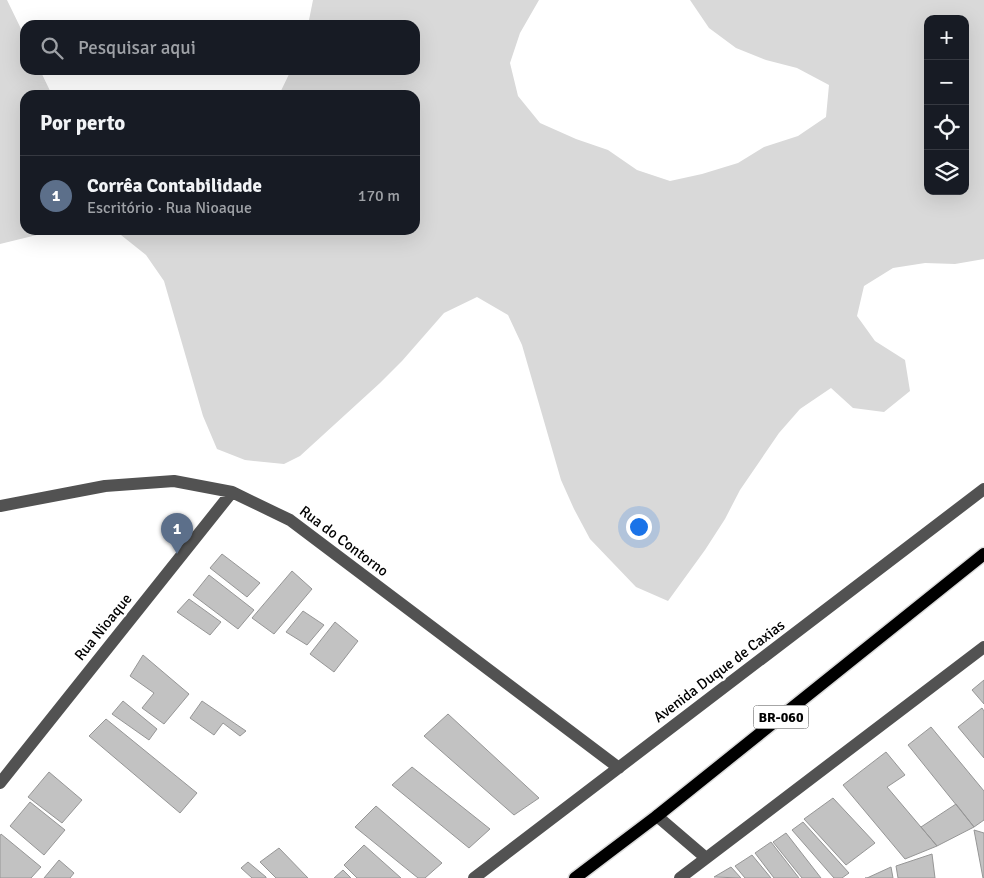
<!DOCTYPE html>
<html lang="pt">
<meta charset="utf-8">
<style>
:root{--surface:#171b24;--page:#20242c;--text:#f1f3f6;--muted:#9ea1a6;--line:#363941;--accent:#858687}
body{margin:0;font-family:Signika,sans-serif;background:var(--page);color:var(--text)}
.controls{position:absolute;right:15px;top:15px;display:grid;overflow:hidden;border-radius:10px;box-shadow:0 5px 20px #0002}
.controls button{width:45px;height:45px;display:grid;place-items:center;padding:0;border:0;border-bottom:1px solid var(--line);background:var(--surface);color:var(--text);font:25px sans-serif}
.you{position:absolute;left:638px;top:526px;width:18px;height:18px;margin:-12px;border:4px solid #fff;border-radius:50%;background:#1a73e8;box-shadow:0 0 0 8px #1a73e833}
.badge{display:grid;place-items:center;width:32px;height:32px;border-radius:50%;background:var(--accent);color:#fff;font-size:16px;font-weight:700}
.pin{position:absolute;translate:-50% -41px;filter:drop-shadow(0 1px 2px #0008)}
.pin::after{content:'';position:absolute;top:26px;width:18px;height:15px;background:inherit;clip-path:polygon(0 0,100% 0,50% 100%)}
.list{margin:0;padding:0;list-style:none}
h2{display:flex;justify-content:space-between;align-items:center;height:65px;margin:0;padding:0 20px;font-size:21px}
h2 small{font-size:16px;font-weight:400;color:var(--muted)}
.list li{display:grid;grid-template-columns:32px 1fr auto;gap:15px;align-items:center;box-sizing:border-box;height:80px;padding:0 20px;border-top:1px solid var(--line)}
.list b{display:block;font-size:19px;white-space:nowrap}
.list p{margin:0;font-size:16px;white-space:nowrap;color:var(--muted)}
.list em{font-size:16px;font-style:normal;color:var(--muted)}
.icon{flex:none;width:28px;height:28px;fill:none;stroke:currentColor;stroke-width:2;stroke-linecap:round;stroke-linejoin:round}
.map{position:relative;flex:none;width:984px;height:878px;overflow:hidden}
.search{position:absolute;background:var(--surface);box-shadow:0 5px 20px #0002;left:20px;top:20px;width:400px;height:55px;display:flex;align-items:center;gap:12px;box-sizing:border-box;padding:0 18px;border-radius:15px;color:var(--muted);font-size:19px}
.panel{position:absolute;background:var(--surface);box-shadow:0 5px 20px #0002;left:20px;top:90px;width:400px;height:145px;border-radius:15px}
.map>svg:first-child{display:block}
.green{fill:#d9d9d9;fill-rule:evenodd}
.building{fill:#c2c2c2;stroke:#969696}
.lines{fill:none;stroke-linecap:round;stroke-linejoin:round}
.major-casing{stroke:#dbdbdb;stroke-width:15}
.minor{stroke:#525252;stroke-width:12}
.major{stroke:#000;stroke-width:12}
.labels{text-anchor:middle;stroke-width:5;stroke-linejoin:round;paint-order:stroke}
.shield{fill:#fff;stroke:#4c4c4c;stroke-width:1}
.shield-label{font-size:14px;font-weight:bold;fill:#000}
.street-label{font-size:15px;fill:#000;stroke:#fff}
</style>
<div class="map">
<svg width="984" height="878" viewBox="0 0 984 878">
<rect width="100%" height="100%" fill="#fff"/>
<path class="green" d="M0,0H7L25,37V70H40L52,95H25V230H415V95H279L291,70H415V25H308L313,0H539L520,33L510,63L518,96L540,123L576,139L608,150L637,170L670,181L702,174L738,163L764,147L798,136L826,117L829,85L797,68L766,60L736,48L709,28L690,0H984V259L955,264L925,263L893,268L864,286L857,316L875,341L905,360L910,391L884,412L853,408L831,388L800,409L779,433L740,490L725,519L705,550L668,601L636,587L590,539L574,509L561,480L522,345L508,315L477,297L444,313L402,361L380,383L300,456L284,464L245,460L217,449L203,416L164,281L146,255L121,235L90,231L49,232L0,244ZM928,19H965V191H928Z"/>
<path class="building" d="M222,554L260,583L247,597L210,568Z
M292,571L312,589L274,634L252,618Z
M209,575L254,610L238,629L193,595Z
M189,599L221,622L210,635L177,612Z
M303,611L324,625L307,645L286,632Z
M335,622L358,641L334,672L310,654Z
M143,655L189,694L164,724L142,708L154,693L130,676Z
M984,680V704L972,690Z
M123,701L157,729L149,740L112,714Z
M202,701L246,731L240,736L223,723L214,735L190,718Z
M982,708L984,711V758L958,727Z
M448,714L539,798L514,815L424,736Z
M106,719L197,793L180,813L89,736Z
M931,727L984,791V820L974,827L908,745Z
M886,752L905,775L887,787L937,846L905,859L843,785Z
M412,767L490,829L469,848L392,785Z
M49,772L82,800L62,823L28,797Z
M833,798L875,843L846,865L804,819Z
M30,802L65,830L44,855L10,826Z
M956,804L974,827L937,846L921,827Z
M376,806L442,863L425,878H418L355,827Z
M803,822L849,873L842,878H834L792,830Z
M974,830L984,833V878H983Z
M786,833L821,878H802L773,842Z
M1,834L41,867L31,878H0V836Z
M771,842L799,878H774L755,853Z
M364,845L401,878H357L344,865Z
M279,848L308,878H276L260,862Z
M932,854L935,878H898L896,866Z
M752,855L771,878H745L735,866Z
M59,860L74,873L70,878H44Z
M248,862L266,877V878H252L241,868Z
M731,867L741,878L714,877Z
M891,867L893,878H865H867Z
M343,870L351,878H334Z"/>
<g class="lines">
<g class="major-casing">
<path id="major" d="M575,878L657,816L984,554"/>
</g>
<path class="minor" d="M0,506L105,486L174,481L232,492L290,520L619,768
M0,783L232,492
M657,816L706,858
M474,878L984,489
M680,878L984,647"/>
<use href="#major" class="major"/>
</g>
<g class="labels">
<rect class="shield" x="753.5" y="705.5" width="55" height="23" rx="4"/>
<g class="shield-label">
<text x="781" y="722">BR-060</text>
</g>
<g class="street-label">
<text transform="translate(344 541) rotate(37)" y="5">Rua do Contorno</text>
<text transform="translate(103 627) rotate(-51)" y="5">Rua Nioaque</text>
<text transform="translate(719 671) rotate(-37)" y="5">Avenida Duque de Caxias</text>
</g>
</g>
</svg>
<div class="controls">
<button>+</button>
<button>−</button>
<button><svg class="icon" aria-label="locate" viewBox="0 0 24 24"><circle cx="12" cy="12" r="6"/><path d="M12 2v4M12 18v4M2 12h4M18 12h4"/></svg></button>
<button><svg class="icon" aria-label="layers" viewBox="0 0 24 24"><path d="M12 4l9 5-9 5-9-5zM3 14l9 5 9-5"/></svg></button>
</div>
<div class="you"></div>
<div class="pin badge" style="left:177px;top:554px;background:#5c6f8a">1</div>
<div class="search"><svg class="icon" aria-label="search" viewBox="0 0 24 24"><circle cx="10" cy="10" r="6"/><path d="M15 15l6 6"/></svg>Pesquisar aqui</div>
<section class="panel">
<h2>Por perto<small></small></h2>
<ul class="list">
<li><span class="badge" style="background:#5c6f8a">1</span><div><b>Corrêa Contabilidade</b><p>Escritório · Rua Nioaque</p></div><em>170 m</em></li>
</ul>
</section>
</div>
